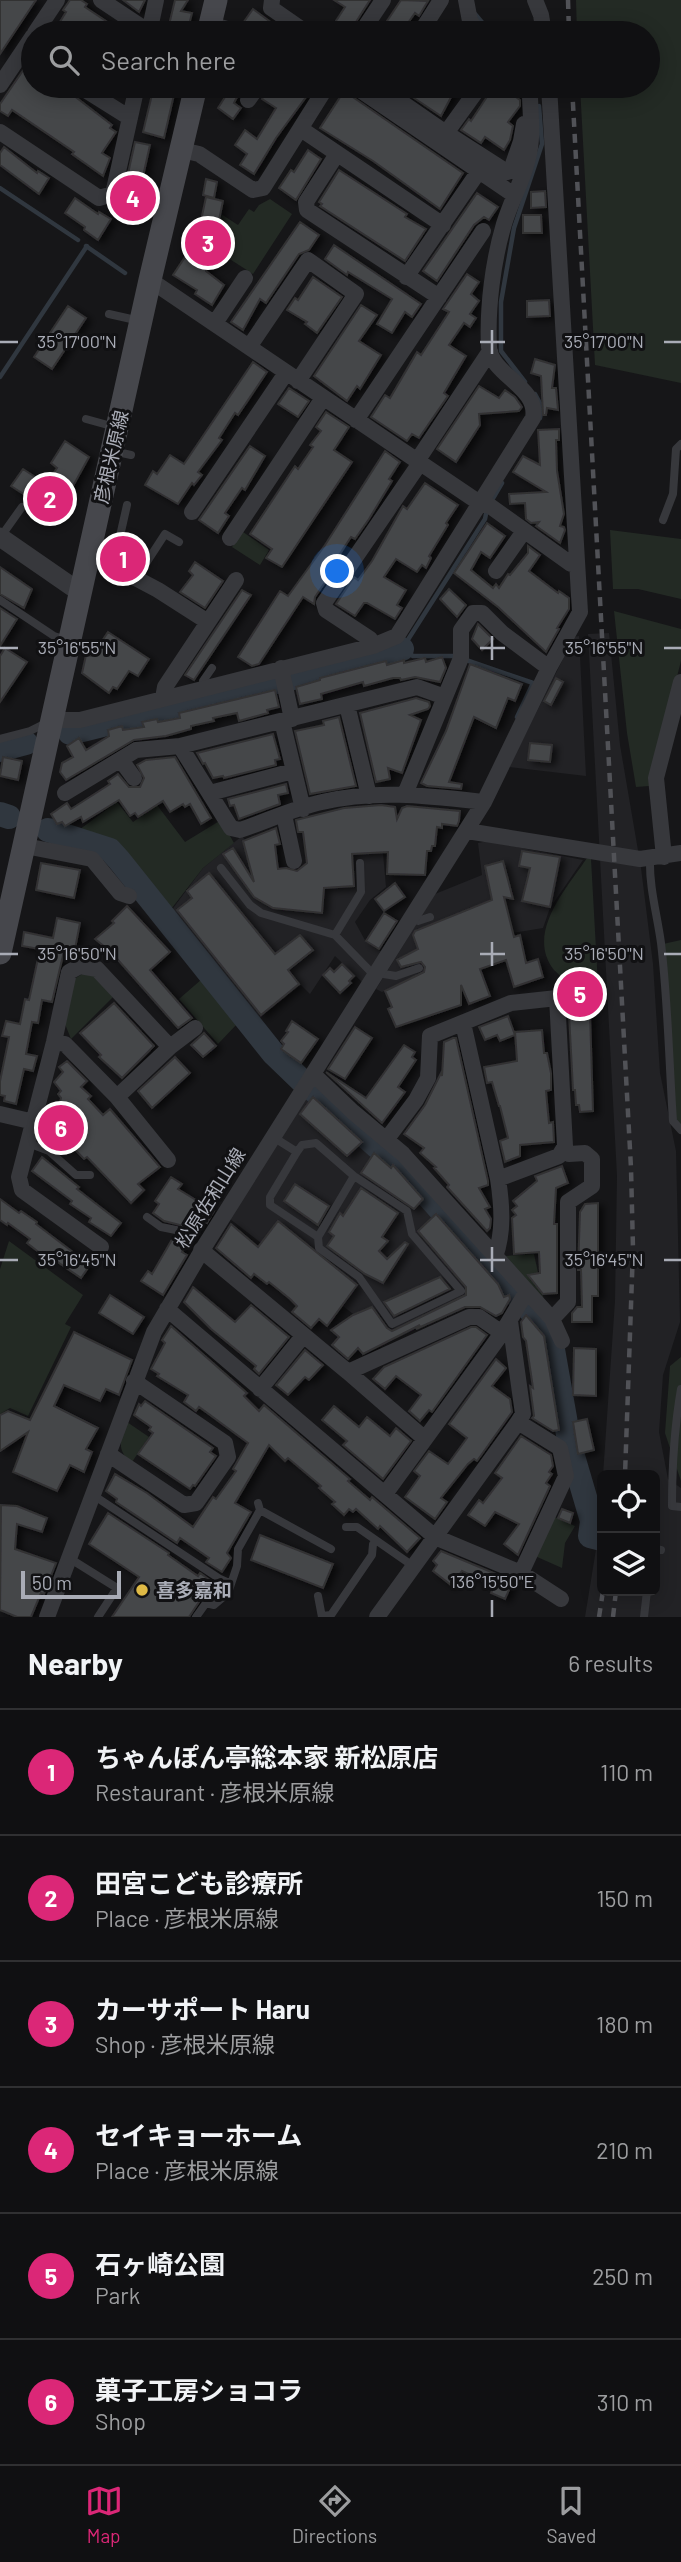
<!DOCTYPE html>
<meta charset="utf-8">
<style>
:root{--surface:#101012;--page:#19191b;--text:#f1f3f6;--muted:#9c9d9f;--line:#303032;--accent:#db2777}
body{margin:0;font-family:Barlow,"Noto Sans JP",sans-serif;background:var(--page);color:var(--text)}
.controls{position:absolute;right:21px;bottom:21px;display:grid;overflow:hidden;border-radius:10px;box-shadow:0 4px 18px #0003}
.controls button{width:63px;height:63px;display:grid;place-items:center;padding:0;border:0;border-bottom:2px solid var(--line);background:var(--surface);color:var(--text);font:35px sans-serif}
.scale{position:absolute;left:21px;bottom:18px;width:100px;box-sizing:border-box;padding-left:7px;border:4px solid #a9acb6;border-top:0;font-size:19px;line-height:24px;white-space:nowrap;color:#a9acb6;-webkit-text-stroke:5px #111113;paint-order:stroke}
.you{position:absolute;left:338px;top:572px;width:24px;height:24px;margin:-18px;border:5px solid #fff;border-radius:50%;background:#1a73e8;box-shadow:0 0 0 10px #1a73e833}
.badge{display:grid;place-items:center;width:46px;height:46px;border-radius:50%;background:var(--accent);color:#fff;font-size:23px;font-weight:700}
.pin{position:absolute;translate:-50% -50%;border:4px solid #fff;box-shadow:0 2px 7px #0006}
.list{margin:0;padding:0;list-style:none}
h2{display:flex;justify-content:space-between;align-items:center;height:91px;margin:0;padding:0 28px;font-size:30px}
h2 small{font-size:23px;font-weight:400;color:var(--muted)}
.list li{display:grid;grid-template-columns:46px 1fr auto;gap:21px;align-items:center;box-sizing:border-box;height:126px;padding:0 28px;border-top:2px solid var(--line)}
.list b{display:block;font-size:26px;white-space:nowrap}
.list p{margin:0;font-size:23px;white-space:nowrap;color:var(--muted)}
.list em{font-size:23px;font-style:normal;color:var(--muted)}
.icon{flex:none;width:38px;height:38px;fill:none;stroke:currentColor;stroke-width:2;stroke-linecap:round;stroke-linejoin:round}
.map{position:relative;flex:none;width:681px;height:1617px;overflow:hidden}
.search{position:absolute;background:var(--surface);box-shadow:0 4px 18px #0003;left:21px;right:21px;top:21px;height:77px;display:flex;align-items:center;gap:18px;box-sizing:border-box;padding:0 24px;border-radius:38px;color:var(--muted);font-size:26px}
.sheet{height:847px;background:var(--surface)}
nav{display:flex;justify-content:space-around;align-items:center;box-sizing:border-box;height:98px;border-top:2px solid var(--line);background:var(--surface);font-size:19px;color:var(--muted)}
nav a{display:grid;justify-items:center;gap:4px}
nav .on{color:var(--accent)}
.map>svg:first-child{display:block}
.built{fill:#222225}
.green{fill:#232a24}
.lines{fill:none;stroke-linecap:round;stroke-linejoin:round}
.stream{stroke:#30373f;stroke-width:4.5}
.river{stroke:#30373f;stroke-width:24}
.building{fill:#45464a;stroke:#313033;stroke-width:2;filter:url(#shadow)}
.service{stroke:#37383c;stroke-width:8}
.minor{stroke:#37383c;stroke-width:16}
.tertiary{stroke:#37383c;stroke-width:19}
.secondary{stroke:#46474c;stroke-width:23}
.rail{stroke:#515257;stroke-width:4.5;stroke-dasharray:9 7;stroke-linecap:butt}
.ticks{fill:none;stroke:#a9acb6;stroke-width:2.5}
.poi-dot{fill:#dfba46;stroke:#111113;stroke-width:2.5}
.labels{text-anchor:middle;stroke-width:6;stroke-linejoin:round;paint-order:stroke}
.street-label{font-size:19px;fill:#a9acb6;stroke:#111113}
.poi-label{font-size:19px;font-weight:bold;fill:#a9acb6;stroke:#111113;text-anchor:start}
.ticks-label{font-size:18px;text-anchor:middle;fill:#a9acb6;stroke:#111113;stroke-width:6;stroke-linejoin:round;paint-order:stroke}
</style>
<div class="map">
<svg width="681" height="1617" viewBox="0 0 681 1617">
<defs>
<filter id="shadow"><feDropShadow dx="5" dy="3" stdDeviation="3.5" flood-color="#0009"/></filter>
</defs>
<rect width="100%" height="100%" fill="#161618"/>
<path class="built" d="M609,633L620,745L641,868L653,964L660,1073L676,1151L680,1322L663,1375L659,1432L668,1479L681,1488V1617H585L598,1537L602,1485V1591H655V1475H603L615,1301L617,1176L588,634Z
M579,636L586,776L509,767L574,637Z
M381,831L386,887L370,900L355,922L366,942L384,953L363,983L335,956L310,994L301,985L256,1021L171,911L203,868L242,836L275,882L327,887L323,835Z
M487,841L583,860L550,908L543,928L500,935L506,961L429,989L423,974L382,992L376,989L435,894L482,875L478,843Z
M310,1092L397,1168L510,1292L383,1350L357,1317L230,1219Z"/>
<path class="green" d="M576,0H681V383L595,365L580,86H648V33H577Z
M270,199L292,214L253,274L214,249L221,214L238,225L249,209L254,212L259,205Z
M610,530L681,539V599L638,589H613Z
M243,532L269,550L260,565L232,547Z
M614,611L681,629V661L649,786L636,787L627,733Z
M117,802L133,822L157,805L185,842L221,820L234,843L203,868L168,913L118,851L109,846L72,835Z
M587,858L591,859L598,985L574,989C568,982 560,976 554,970C525,933 567,888 587,858Z
M681,940V1125L676,1119L663,944Z
M84,973L95,976L113,997L71,1039L65,1024L74,979Z
M202,979L238,1023L218,1044L179,999Z
M569,987L573,990L594,988L599,997V1007L564,1008L563,988Z
M9,1241L83,1295L65,1324L71,1327L28,1416L10,1408L0,1414V1269Z
M534,1254L545,1305L505,1256Z
M681,1357V1481L665,1433L670,1366Z
M127,1422L149,1437L132,1462C115,1451 121,1438 127,1422Z
M552,1516L575,1526L565,1543L562,1568L535,1556Z"/>
<g class="lines">
<path class="stream" d="M475,14L491,33
M536,86L540,92
M0,188L78,240
M86,246L125,273
M0,377L87,246
M525,382L501,351V302L514,228L542,144L539,106
M535,394L542,407L540,418
M492,500L502,483
M454,656H413L402,649L485,519L486,514
M466,660L533,683L517,717"/>
<path class="river" d="M70,733L390,654L402,649
M0,750L26,743
M0,814L9,817
M48,830L110,850L119,860L273,1053L301,1080
M311,1088L410,1176L546,1328L551,1338L570,1446L592,1521L590,1536L602,1539"/>
</g>
<path class="building" d="M0,0H36L0,54Z
M70,0H81L87,4L85,7L124,33H53L66,12L63,10Z
M123,0H145L139,12Z
M175,0H188L181,11L192,13L187,33H167Z
M334,0H370L349,33H328L345,7Z
M401,0L428,1L419,16L415,13L401,33H379Z
M253,9L276,26L271,33H255L243,23Z
M26,66L33,71V86H51L66,96L69,92L112,125L110,128L116,132L102,153L110,158L103,176L72,154L74,152L12,110L8,116L0,111V104Z
M154,86H176L164,138L143,132Z
M232,86H245L236,99L234,103L241,108L233,119L218,108Z
M271,86H297L309,93L276,138L254,174L240,165L247,154L235,145L245,130L257,139L276,108L262,99Z
M408,86H457L441,116L405,92Z
M494,86H512L508,91L520,100V106L508,122L513,126L510,140L504,150L485,137L481,143L461,130L469,119L471,121Z
M344,91L463,173L440,209L373,161L320,128Z
M135,142L150,145L140,190L148,192L144,210L118,205L123,196Z
M4,147L37,173L38,171L49,178L39,194L0,165V153Z
M308,150L321,159L296,200L279,188L291,170L294,172Z
M339,170L407,214L405,217L426,229L405,261L320,206L322,204L319,202Z
M206,179L217,182L214,198L203,195Z
M545,191L546,207L531,208V192Z
M477,193L498,207L489,220L484,217L474,225L437,281L423,271Z
M206,197L223,201L213,249L210,248L206,271L224,285L212,305L195,294L197,290L173,275L185,257L196,265L203,231L199,230Z
M75,198L98,214L99,212L111,219L98,240L84,230L85,227L65,213Z
M523,215H541L542,233H523Z
M300,222L319,235L309,250L299,254L266,303L260,299L243,330L231,322Z
M334,245L421,304L412,317L405,312L392,333L377,324L392,299L348,272L347,275L325,259Z
M467,274L479,282L471,294L479,301L470,314L476,318L470,327L464,323L449,345L466,356L444,393L448,396L419,438L412,434L407,441L371,417L385,395L390,398L417,352L421,355L449,312L443,309Z
M313,277L342,297L317,333L305,324L307,322L287,310L295,298L298,300Z
M549,300L550,316L527,317V301Z
M361,305L377,315L359,341L381,355L360,389L357,386L347,401L314,376Z
M68,306L86,318L52,369L34,357Z
M535,359L555,365L552,388H556L558,410L547,408L546,415H543L541,376L531,373Z
M253,362L267,372L238,415L235,413L219,438L222,440L198,472L202,475L194,485L192,483L178,504L145,485L153,471L157,474L170,455L184,464Z
M479,386L499,398L505,390L515,397L522,407L519,411L479,414L480,425L456,462L437,449Z
M289,388L309,401L298,417L278,404Z
M326,412L349,427L334,450L352,462L282,567L266,558L272,549L250,534L295,466L298,469L313,447L310,445L321,431L316,427Z
M559,429V440H556L557,471L564,514L560,526L564,527L565,530L560,543L536,526L539,522L531,523L526,519L525,503L510,504L509,494L546,492L513,472L523,456L540,465L538,430Z
M65,441L89,457L67,497L52,517L32,503L34,501L11,486L23,469L46,484L57,468L51,463Z
M250,446L265,456L245,490L242,488L225,513L229,516L218,533L199,520Z
M385,451L400,462L389,479L392,481L369,519L355,539L351,537L338,557L341,559L315,597L314,604L303,597L259,664L252,666L238,657L280,591L288,596L325,545Z
M425,483L458,505L446,523L448,525L429,556L431,558L426,568L422,565L417,572L396,559L384,577L406,590L397,605L402,608L395,619L367,603H364L355,616L336,604L354,577L358,580L372,561L403,506L407,509Z
M487,523L505,536L490,558L481,552L471,570L493,588L496,584L499,588L508,574L510,575L528,553V546L540,555L529,571L558,593L559,591L569,598V609L557,628L559,629L546,652L498,607L454,573Z
M117,546L138,560L135,566L111,553Z
M195,562L223,581L205,608L180,592L193,575L189,571Z
M0,567L32,589L24,608L0,594Z
M449,589L466,605L457,617L440,599Z
M242,590L251,595L194,680L185,675Z
M0,608L17,619L0,646Z
M478,624L493,639L482,650L472,639Z
M108,632L149,659L138,676L129,671L117,689L113,687L109,693L82,673L86,655L92,656Z
M5,648L27,662L0,702V656Z
M442,657L446,668L440,682L415,677L401,680L400,678H393L364,686L363,682L321,694L322,699L300,704L296,687L320,680V678L386,661L387,665L404,660V663L425,658L426,662Z
M470,664L522,684L515,701L508,698L496,728L474,717L449,782L462,784L461,789L427,786L421,783L446,731Z
M556,678L563,682L551,705L544,701Z
M275,690L279,707L267,710L268,713L239,721L237,713L213,718L214,721L191,726V729L166,736L134,740L66,780L60,772L62,763L73,757L67,746L79,738L86,750L109,736L108,730L122,726L123,730L144,727L142,722L157,719L158,722L180,718L179,713Z
M416,698L429,702L430,706L428,709L410,715L421,720L402,773L388,768L390,779L376,782L360,713Z
M339,717L356,786L310,794L295,731L324,725L323,721Z
M273,734L280,759L275,760L276,765L224,778L223,776L213,778L205,763L203,764L197,753Z
M530,743L552,745L550,762L528,760Z
M3,757L22,761L18,780L0,776Z
M175,757L211,818L201,824L190,804L185,807L183,804L170,812L163,801L138,817L135,813L130,816L119,800L83,822L81,817L65,826L62,822L57,824L51,814L67,803L71,809L110,784L108,781L118,774L129,787H140L144,778L137,765L146,760Z
M286,784L288,793L278,795L280,804L239,819L234,805L230,806L228,799Z
M381,805L395,807L397,819L402,808L407,806L460,811L459,821L457,826L442,824V828L437,827L435,846H432L431,851H427L425,875L387,874L388,852L352,854L354,886L324,888L322,913L273,908L254,897L223,854L233,848L254,882L243,841L276,828L280,844L275,845L278,869L286,868L297,871L307,863L303,832H298L296,820L344,808Z
M522,851L560,857L550,907L522,901L530,868L519,866Z
M503,861L513,899L504,897L514,937L520,935L526,963L538,959L543,977L514,987L506,960L480,969L490,996L469,1004L461,985V1005L396,1027L388,1009L392,1007L385,991L424,972L425,967L421,962L401,967L397,960L418,949L413,935L415,931L492,900L485,866Z
M41,863L80,870L74,898L36,890Z
M209,873L275,954L300,935L313,950L288,970L299,984L261,1015L177,910L192,898L187,891Z
M395,883L405,897L384,911L375,899Z
M127,906L170,952L150,970L192,1018L178,1028L111,952L95,939L114,923L112,921Z
M384,913L397,921L379,949L366,941Z
M57,918L80,923L75,949L65,947L52,1002L42,1000L38,1023L32,1022L26,1054L37,1056L33,1071L24,1069L16,1104L4,1101L5,1096L0,1095V1081L9,1037L2,1036L6,1021L20,1024L25,999L29,1000L40,949L22,946L24,932L53,938Z
M342,964L354,976L349,981L351,983L340,993L323,975L330,968L334,972Z
M114,1003L154,1046L122,1078L99,1057L101,1055L80,1033Z
M590,1013L593,1111L580,1112L579,1105H576L575,1090H573L569,1014Z
M508,1016L515,1035L500,1041L497,1035L485,1040L479,1027Z
M292,1021L318,1039L301,1063L281,1049L284,1044L281,1041L288,1032L286,1031Z
M355,1027L372,1038L345,1079L328,1069Z
M542,1030L544,1053H547L551,1073V1090L546,1091L549,1123L553,1122L554,1142L520,1145V1156L505,1162L500,1141L508,1138L500,1106H499L492,1082L487,1083L484,1067L517,1061L515,1032Z
M204,1033L216,1046L203,1057L191,1045Z
M453,1038H456L488,1181V1185L479,1188L490,1207L485,1209L491,1219L490,1228L487,1231L447,1187L449,1185L434,1168L436,1167L420,1153L424,1148L404,1134L425,1105L441,1073L442,1076L444,1042Z
M404,1045L415,1052L412,1057L416,1060L398,1087L405,1092L382,1123L326,1072L366,1098Z
M175,1057L190,1073L152,1108L138,1091Z
M67,1061L87,1081L81,1087L91,1096L88,1099L103,1115L110,1109L160,1167L138,1184L144,1190L131,1203L87,1157L84,1159L63,1137L51,1134L61,1098L58,1094L61,1091L54,1082L63,1072L59,1067Z
M313,1097L362,1142L347,1156L300,1114Z
M374,1153L391,1168L393,1165L423,1199L414,1209L361,1173Z
M42,1157L79,1187L77,1189L121,1223L111,1236L89,1222L91,1218L70,1204L72,1201L32,1171Z
M562,1166L568,1183L556,1188L554,1224H557V1293L543,1294L528,1275L540,1273L539,1252L514,1254L512,1218L516,1215L512,1210L517,1206L513,1201L537,1181L535,1176Z
M171,1177L182,1184L178,1189L214,1211L207,1223L203,1221L182,1252L187,1255L163,1295L141,1281L148,1271L152,1274L174,1236L182,1232L180,1225L164,1221L153,1213L159,1204L155,1201Z
M295,1184L329,1206L318,1225L284,1201Z
M361,1188L398,1213L382,1237L388,1241L379,1251L387,1259L405,1242L408,1244L383,1283L365,1274L327,1246L334,1236L329,1232L340,1213L343,1216Z
M0,1199L19,1213L21,1211L37,1222L36,1224L90,1265L81,1278L43,1252L41,1254L27,1243L30,1239L8,1223L7,1225L0,1220Z
M598,1203V1296H592V1322H572V1313L577,1307H582L581,1270H578L580,1212L585,1204Z
M436,1214L498,1284L504,1297L509,1295L510,1299L502,1313L496,1316L480,1307H465L416,1329L420,1325L363,1354L358,1348L348,1359L332,1345L339,1337L331,1330L353,1315L372,1307L387,1328L392,1331L466,1295V1287L418,1231Z
M278,1221L357,1285L327,1326L319,1319L311,1328L292,1312L297,1306L290,1299L269,1282L267,1284L254,1274L251,1278L216,1248L231,1224L258,1247Z
M440,1277L450,1289L394,1316L384,1302Z
M193,1287L235,1322L251,1305L289,1337L259,1374L254,1369L256,1366L211,1329L184,1302Z
M110,1295L144,1317L133,1334L99,1313Z
M526,1315L544,1336L559,1430L553,1431L532,1418L534,1416L530,1386L533,1388L526,1341L523,1337L521,1322Z
M171,1326L247,1393L244,1396L259,1411L264,1405L350,1479L348,1481L370,1500L372,1497L420,1538L407,1552L380,1526L378,1529L356,1509L353,1512L349,1509L344,1515L332,1504L335,1502L319,1488L321,1486L288,1458L285,1461L269,1445L235,1503L251,1512L227,1553L231,1558L222,1572L206,1562L209,1558L180,1538L177,1543L116,1502L117,1499L106,1491L115,1474L147,1493L193,1527L213,1497L216,1499L236,1471L233,1469L248,1443L199,1407L196,1411L184,1402L188,1395L157,1376L159,1374L151,1369L165,1343L162,1340L164,1337Z
M471,1327H476L487,1335L432,1412L429,1410L420,1421L409,1411L421,1395L396,1376L385,1389L373,1379L384,1367Z
M74,1332L132,1360L119,1395L106,1389L100,1401L64,1385L54,1406L98,1428L86,1449L92,1452L84,1472L70,1465L57,1491L13,1472L28,1432L0,1451V1415L8,1411L30,1420Z
M574,1348L596,1349V1396L573,1395Z
M305,1350L323,1365L309,1380L305,1377L288,1395L276,1385Z
M496,1359L506,1368L492,1386L510,1399L512,1412L477,1461L474,1459L468,1464L441,1498L447,1502L435,1519L405,1497L420,1476L414,1471L429,1451L448,1464L467,1438L449,1424Z
M145,1401L213,1448L210,1452L216,1456L195,1486L193,1485L190,1489L138,1454L153,1433L149,1430L151,1427L134,1415L139,1404L141,1406Z
M334,1406L359,1427L367,1417L390,1436L396,1428L411,1441L383,1479L343,1445L347,1441L322,1420Z
M587,1419L594,1450L578,1454L573,1422Z
M521,1436L551,1455L553,1466L549,1472L552,1474L546,1483L550,1486L518,1555L504,1544L519,1524L495,1512L485,1526L468,1515L479,1500L483,1503L502,1478L495,1473Z
M1,1505L17,1506L47,1518L42,1532L17,1524L15,1549L56,1563L44,1594L41,1593L31,1617H17L0,1610Z
M562,1509L573,1513L570,1523L558,1518Z
M108,1513L169,1553L168,1555L198,1576L200,1573L214,1583L213,1585L220,1590L218,1593L212,1598L201,1599L189,1617H112L139,1577L89,1544Z
M260,1535L333,1564L323,1588L251,1560Z
M441,1551L513,1581L505,1599L491,1593L494,1586L462,1571L451,1585L433,1571L437,1565L433,1561Z"/>
<g class="lines">
<path class="service" d="M109,314L140,321
M86,419L115,427
M113,451L131,455
M663,520L673,494L676,449L681,444
M120,536L127,505
M0,538L22,507
M135,580L165,534L179,542
M0,600L54,636L67,640
M204,688L203,681L212,668
M0,739L30,731L46,723
M650,858C649,887 657,914 661,943C668,1002 669,1062 673,1121L681,1130
M221,868L250,905L261,913L335,935L361,892L360,863
M412,918L418,921L430,917
M335,935L371,972L396,976L419,968
M273,1137L297,1152L270,1197V1205L318,1237L354,1176
M28,1143L49,1151L76,1175H90
M297,1152L302,1145L316,1143L354,1176L407,1211L412,1234L461,1291L392,1324L359,1277L319,1248L318,1237
M147,1217L161,1227L176,1230
M681,1389C674,1429 672,1466 672,1506L681,1507
M93,1495L220,1579L231,1584
M258,1503L260,1510L331,1549
M346,1527H357L413,1566
M655,1549L661,1550
M69,1558L117,1588L98,1617
M318,1596L322,1617
M322,1616L331,1615L372,1555L373,1544L376,1541
M196,1617L206,1603L214,1605L228,1593L237,1566L238,1549L260,1510
M644,1617L647,1591"/>
<path class="minor" d="M101,0L149,32
M272,0L271,8L307,33
M466,0L470,21L479,33
M535,0L541,15L544,33
M210,24L240,33
M35,33L57,0
M149,33L156,0
M361,33L383,0
M420,33L441,0
M0,85L33,36
M79,86L130,118
M354,86L514,195
M378,86L446,133L507,172L511,170L521,141L524,124
M248,100L258,86
M301,129L443,225
M0,132L99,198L113,194L137,86
M446,133L480,86
M182,150L199,154L253,190L263,188L327,86
M337,154L306,202L307,210L439,297
M406,277L479,171
M150,280L481,504L490,506L571,564H576
M215,323L245,278
M249,347L308,260L356,294L298,381
M356,420L483,231
M417,461L490,351
M192,512L286,373
M230,538L323,398
M89,557L107,563L158,590L208,622
M496,571L524,531
M373,646L370,639L326,610L324,603L420,463
M281,668L292,719
M163,698L165,687L236,580
M347,705L369,796
M52,720H80L373,646L397,636L533,418C539,387 491,375 489,347C487,308 493,261 504,224C512,198 526,175 530,148C533,131 530,111 530,94
M282,721L303,809
M180,746L231,828L240,830C267,821 294,808 322,802C376,789 430,796 484,802
M121,760L134,778
M65,793L136,750L180,746L417,687L445,697
M210,793L293,771
M405,794L461,658V630L473,613H482L502,633L549,668
M284,815L294,861
M467,831L640,859L681,853
M25,846L92,859L120,893L129,896
M664,857L656,778L681,682
M463,1023L498,1179C502,1205 504,1232 495,1257
M54,1042L65,1044L117,1097L168,1160
M170,1047L195,1028
M313,1074L353,1112L403,1154L552,1319L562,1341
M0,1114L34,1122
M386,1140L416,1100L428,1078L430,1036L511,1003L557,998L565,1146L559,1156L498,1179
M101,1247L22,1190L19,1177L54,1042L69,972L80,966L97,969L170,1047L117,1097
M201,1250L348,1372L469,1317H479L502,1333
M167,1309L435,1537L521,1573L561,1599
M552,1319L568,1302V1202L592,1186V1159L585,1153L569,1154L563,1150
M510,1321L523,1414L518,1422L560,1448L566,1476L521,1573
M348,1372L425,1439
M260,1389L303,1336
M108,1454L184,1505L196,1503L228,1457L225,1443L134,1381
M385,1494L502,1333L527,1291
M47,1617L154,1332L204,1247L484,802L549,668L580,612L549,86
M377,1617L518,1422"/>
<path class="tertiary" d="M0,537L81,593"/>
<path class="secondary" d="M208,33L216,0
M0,953L150,280L196,86"/>
<path class="rail" d="M568,0L569,33
M572,86L631,1168L633,1249L625,1475
M599,1617L603,1591
M613,1617L616,1591"/>
</g>
<path class="ticks" d="M492,330V354M0,342H18M480,342H505M664,342H681M492,636V660M0,648H18M480,648H505M664,648H681M492,942V966M0,954H18M480,954H505M664,954H681M492,1247V1272M0,1260H18M480,1260H505M664,1260H681M492,1600V1617"/>
<circle class="poi-dot" cx="142" cy="1590" r="7"/>
<g class="labels">
<g class="street-label">
<text transform="translate(111 457) rotate(-77)" y="7">彦根米原線</text>
<text transform="translate(210 1198) rotate(-58)" y="7">松原佐和山線</text>
</g>
<g class="poi-label">
<text x="156" y="1597">喜多嘉和</text>
</g>
</g>
<g class="ticks-label">
<text x="77" y="348">35°17'00"N</text>
<text x="604" y="348">35°17'00"N</text>
<text x="77" y="654">35°16'55"N</text>
<text x="604" y="654">35°16'55"N</text>
<text x="77" y="960">35°16'50"N</text>
<text x="604" y="960">35°16'50"N</text>
<text x="77" y="1266">35°16'45"N</text>
<text x="604" y="1266">35°16'45"N</text>
<text x="492" y="1588">136°15'50"E</text>
</g>
</svg>
<div class="controls">
<button><svg class="icon" aria-label="locate" viewBox="0 0 24 24"><circle cx="12" cy="12" r="6"/><path d="M12 2v4M12 18v4M2 12h4M18 12h4"/></svg></button>
<button><svg class="icon" aria-label="layers" viewBox="0 0 24 24"><path d="M12 4l9 5-9 5-9-5zM3 14l9 5 9-5"/></svg></button>
</div>
<div class="scale">50 m</div>
<div class="you"></div>
<div class="pin badge" style="left:123px;top:559px">1</div>
<div class="pin badge" style="left:50px;top:499px">2</div>
<div class="pin badge" style="left:208px;top:243px">3</div>
<div class="pin badge" style="left:133px;top:198px">4</div>
<div class="pin badge" style="left:580px;top:994px">5</div>
<div class="pin badge" style="left:61px;top:1128px">6</div>
<div class="search"><svg class="icon" aria-label="search" viewBox="0 0 24 24"><circle cx="10" cy="10" r="6"/><path d="M15 15l6 6"/></svg>Search here</div>
</div>
<section class="sheet">
<h2>Nearby<small>6 results</small></h2>
<ul class="list">
<li><span class="badge">1</span><div><b>ちゃんぽん亭総本家 新松原店</b><p>Restaurant · 彦根米原線</p></div><em>110 m</em></li>
<li><span class="badge">2</span><div><b>田宮こども診療所</b><p>Place · 彦根米原線</p></div><em>150 m</em></li>
<li><span class="badge">3</span><div><b>カーサポート Haru</b><p>Shop · 彦根米原線</p></div><em>180 m</em></li>
<li><span class="badge">4</span><div><b>セイキョーホーム</b><p>Place · 彦根米原線</p></div><em>210 m</em></li>
<li><span class="badge">5</span><div><b>石ヶ崎公園</b><p>Park</p></div><em>250 m</em></li>
<li><span class="badge">6</span><div><b>菓子工房ショコラ</b><p>Shop</p></div><em>310 m</em></li>
</ul>
</section>
<nav>
<a class="on"><svg class="icon" aria-label="map" viewBox="0 0 24 24"><path d="M3 6l6-2 6 2 6-2v14l-6 2-6-2-6 2zM9 4v14M15 6v14"/></svg>Map</a>
<a><svg class="icon" aria-label="directions" viewBox="0 0 24 24"><path d="M12 3l9 9-9 9-9-9zM9 14v-3h6M13 9l2 2-2 2"/></svg>Directions</a>
<a><svg class="icon" aria-label="saved" viewBox="0 0 24 24"><path d="M7 4h10v16l-5-4-5 4z"/></svg>Saved</a>
</nav>
